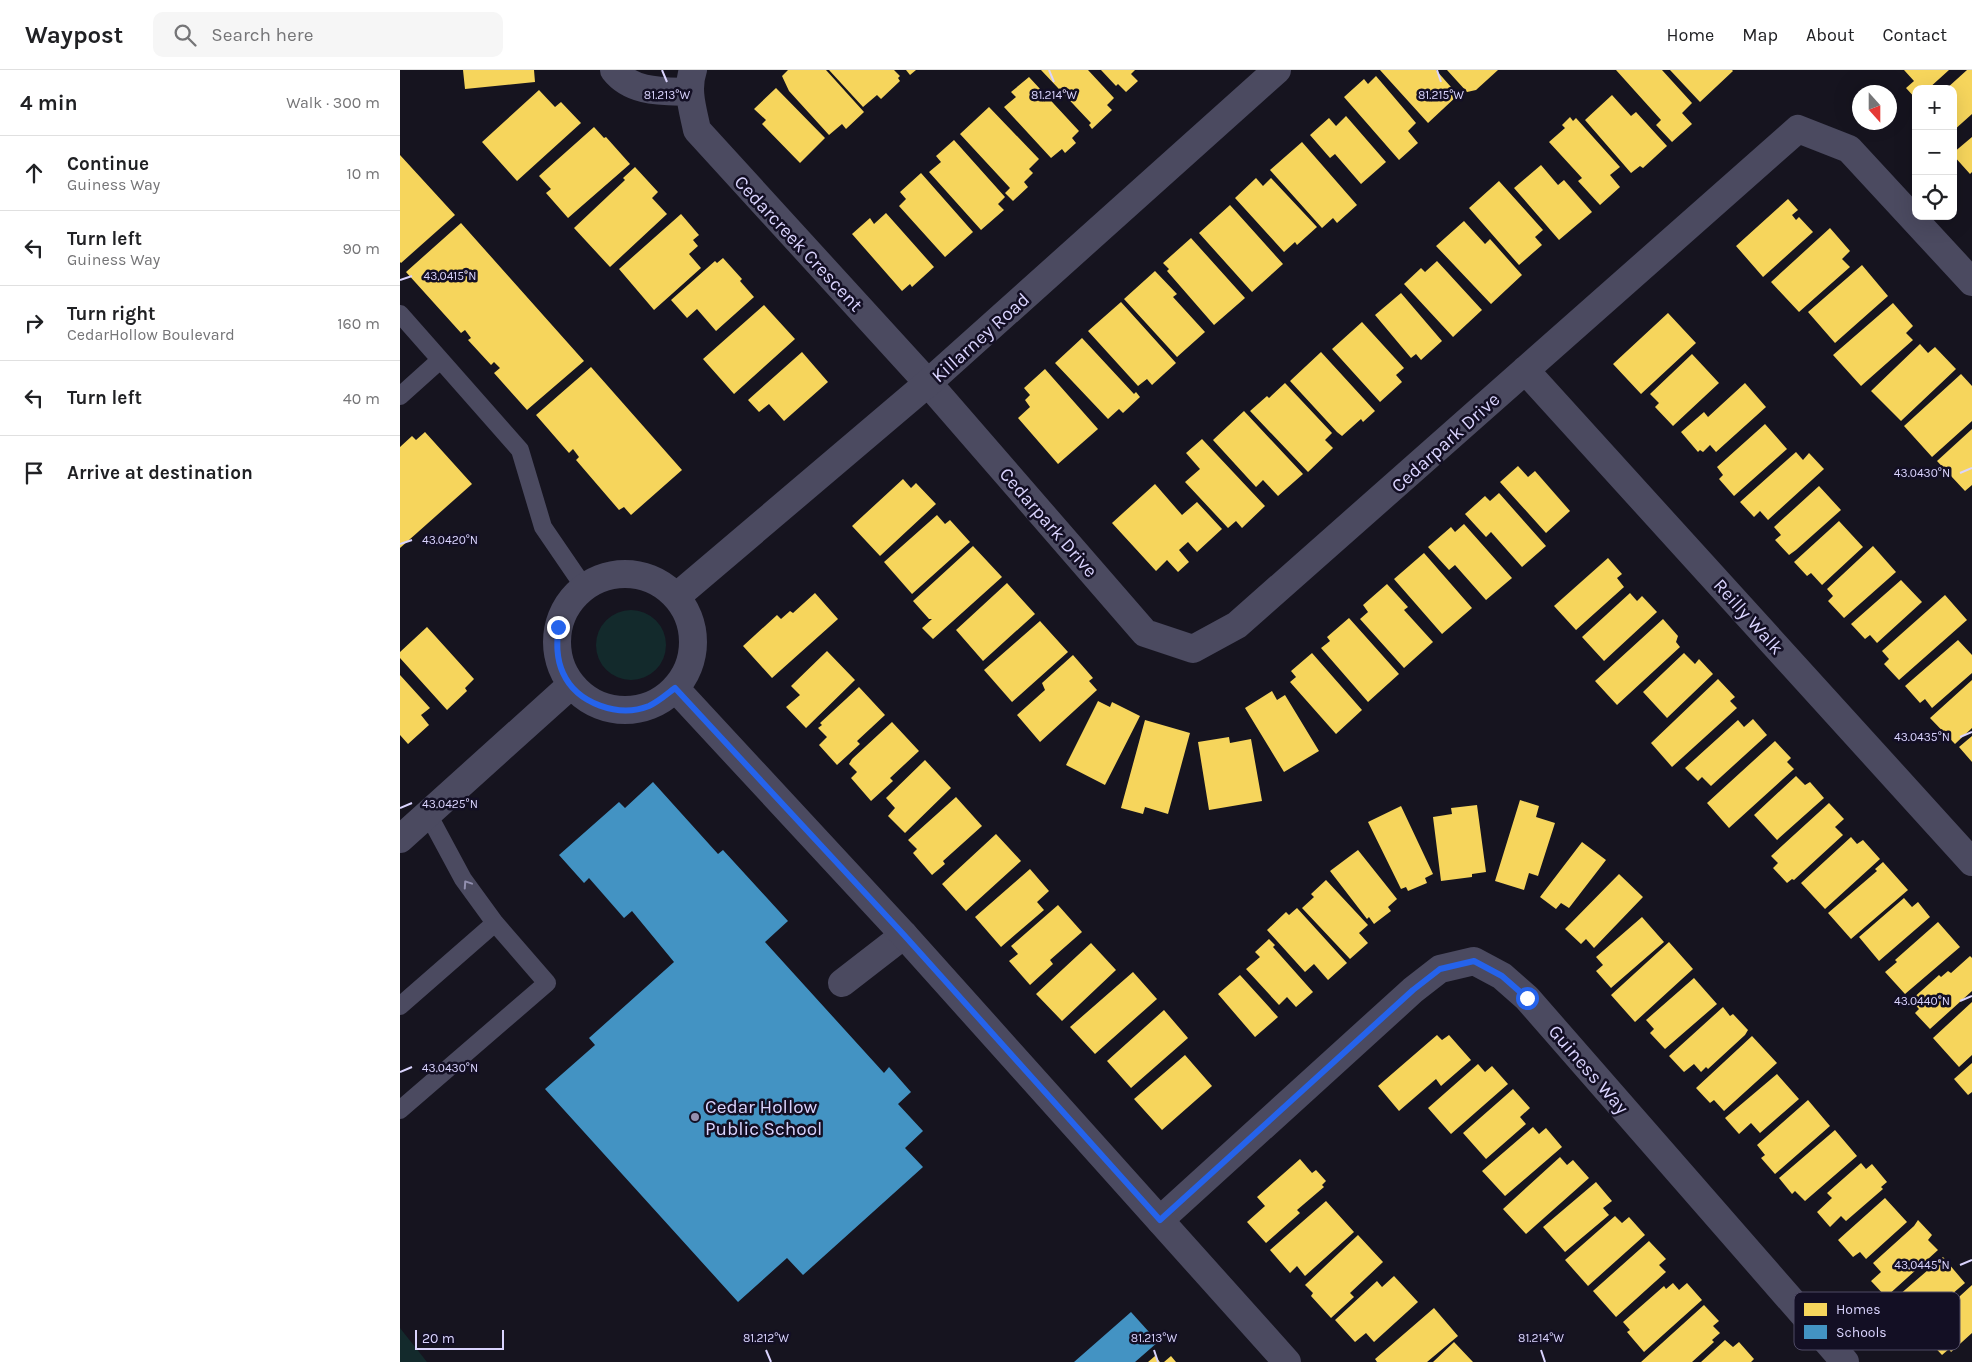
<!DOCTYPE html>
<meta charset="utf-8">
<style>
:root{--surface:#fff;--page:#f6f6f6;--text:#202124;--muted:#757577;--line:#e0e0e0}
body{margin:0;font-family:Karla,sans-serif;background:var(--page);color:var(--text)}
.controls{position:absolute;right:15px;top:15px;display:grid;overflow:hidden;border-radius:10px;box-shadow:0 5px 20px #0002}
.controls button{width:45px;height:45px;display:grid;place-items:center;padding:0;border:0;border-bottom:1px solid var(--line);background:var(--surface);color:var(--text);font:25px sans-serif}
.compass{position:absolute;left:1452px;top:15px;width:45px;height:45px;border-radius:50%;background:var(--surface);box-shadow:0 5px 20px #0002;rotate:159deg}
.scale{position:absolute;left:15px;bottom:12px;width:89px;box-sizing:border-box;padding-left:5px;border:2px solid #dad4fe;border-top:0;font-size:14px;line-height:18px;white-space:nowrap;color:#dad4fe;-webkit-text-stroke:4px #130f24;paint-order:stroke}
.stop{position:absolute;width:15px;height:15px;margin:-11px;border:4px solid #2563eb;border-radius:50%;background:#fff}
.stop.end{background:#2563eb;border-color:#fff;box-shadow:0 1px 5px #0008}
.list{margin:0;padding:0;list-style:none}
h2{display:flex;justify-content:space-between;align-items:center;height:65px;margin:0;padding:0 20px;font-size:21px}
h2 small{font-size:16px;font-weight:400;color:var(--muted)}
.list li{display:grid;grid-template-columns:32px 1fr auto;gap:15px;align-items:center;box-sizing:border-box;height:75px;padding:0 20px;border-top:1px solid var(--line)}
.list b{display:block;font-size:19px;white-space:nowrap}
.list p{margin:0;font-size:16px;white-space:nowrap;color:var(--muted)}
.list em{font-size:16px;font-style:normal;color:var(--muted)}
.icon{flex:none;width:28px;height:28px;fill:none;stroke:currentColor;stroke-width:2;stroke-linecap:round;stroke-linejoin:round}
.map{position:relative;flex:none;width:1572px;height:1292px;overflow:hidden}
header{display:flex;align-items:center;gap:30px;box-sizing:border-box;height:70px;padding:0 25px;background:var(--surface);border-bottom:1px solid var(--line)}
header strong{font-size:24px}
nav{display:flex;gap:28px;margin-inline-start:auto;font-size:18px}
.search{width:350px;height:45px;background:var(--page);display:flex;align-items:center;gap:12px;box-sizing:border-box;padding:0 18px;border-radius:10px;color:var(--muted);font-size:19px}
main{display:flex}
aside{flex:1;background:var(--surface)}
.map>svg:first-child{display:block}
.green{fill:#132a2c}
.homes{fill:#f6d55c}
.schools{fill:#4393c3}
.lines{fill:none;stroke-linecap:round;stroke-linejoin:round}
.service{stroke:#4b4a60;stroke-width:18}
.minor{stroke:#4b4a60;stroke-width:28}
.tertiary{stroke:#4b4a60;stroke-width:28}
.oneway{stroke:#928faf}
.route{stroke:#2563eb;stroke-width:6}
.ticks{fill:none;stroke:#dad4fe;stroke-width:2}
.poi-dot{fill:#9591b0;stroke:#130f24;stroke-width:2}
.labels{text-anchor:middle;stroke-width:5;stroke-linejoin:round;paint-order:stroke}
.street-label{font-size:19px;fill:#dad4fe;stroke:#130f24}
.poi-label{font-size:19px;fill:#dad4fe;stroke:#130f24;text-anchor:start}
.key{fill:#130f24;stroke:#4f4a65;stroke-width:1}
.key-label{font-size:14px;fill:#dad4fe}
.ticks-label{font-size:12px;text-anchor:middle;fill:#dad4fe;stroke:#130f24;stroke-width:5;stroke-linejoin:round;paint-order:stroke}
</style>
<header>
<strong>Waypost</strong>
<div class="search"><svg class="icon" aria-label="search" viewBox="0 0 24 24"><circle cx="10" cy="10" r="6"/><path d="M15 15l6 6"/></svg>Search here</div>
<nav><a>Home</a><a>Map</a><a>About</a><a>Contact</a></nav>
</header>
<main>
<aside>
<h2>4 min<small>Walk · 300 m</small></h2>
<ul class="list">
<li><svg class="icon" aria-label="ahead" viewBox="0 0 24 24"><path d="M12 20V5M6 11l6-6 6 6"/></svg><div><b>Continue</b><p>Guiness Way</p></div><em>10 m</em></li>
<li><svg class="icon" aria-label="left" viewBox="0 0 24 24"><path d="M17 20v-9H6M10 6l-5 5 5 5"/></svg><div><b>Turn left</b><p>Guiness Way</p></div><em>90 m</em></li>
<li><svg class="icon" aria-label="right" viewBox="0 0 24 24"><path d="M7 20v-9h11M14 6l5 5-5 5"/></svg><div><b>Turn right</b><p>CedarHollow Boulevard</p></div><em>160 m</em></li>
<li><svg class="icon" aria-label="left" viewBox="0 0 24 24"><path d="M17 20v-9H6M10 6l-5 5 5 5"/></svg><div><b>Turn left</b></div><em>40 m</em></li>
<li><svg class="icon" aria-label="arrive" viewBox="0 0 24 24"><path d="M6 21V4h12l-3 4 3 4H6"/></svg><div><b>Arrive at destination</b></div></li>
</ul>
</aside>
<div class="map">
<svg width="1572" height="1292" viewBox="0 0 1572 1292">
<rect width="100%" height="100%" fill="#16141f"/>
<path class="green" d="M196 575a35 35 0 1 1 70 0a35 35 0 1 1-70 0Z
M0,1258L27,1292H0Z"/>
<path class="homes" d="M63,0H134L135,12L65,19Z
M388,0H426L464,42L446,59L442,54L429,65L389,21L382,6Z
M429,0H494L500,6L498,8L500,11L481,29L477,25L463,37Z
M506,0H516L510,5Z
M641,0H688L714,28L707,35L712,40L692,59L689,55L691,53Z
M701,0H735L731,4L738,11L726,22L718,14L716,16Z
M980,0H1036L1058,25L1028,53Z
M1047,0H1098L1076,20L1067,22Z
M1216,0H1262L1292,33L1282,43L1292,54L1272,72L1256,55L1261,50Z
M1270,0H1332L1333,1L1300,32Z
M1504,0H1549L1528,19H1516V29L1506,18L1514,11Z
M1567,0H1572V44L1553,61V19H1546Z
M976,6L1016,53L1008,61L1018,73L999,90L944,27L964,9L968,14Z
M629,7L679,61L672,68L676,73L665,83L662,79L651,88L604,37L616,27L611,22Z
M376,18L425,68L400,93L362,54L366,50L354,39Z
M139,20L155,37L161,32L181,53L117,111L82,72Z
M1212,25L1231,46L1236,42L1267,76L1243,98L1240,96L1231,103L1185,50Z
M589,37L639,89L629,99L633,103L624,112L628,117L613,131L605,123L610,118L560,64Z
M946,46L986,92L961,114L935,84L930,88L910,65L929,48L936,56Z
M1170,47L1173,51L1176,48L1220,97L1210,105L1220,117L1200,135L1178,111L1182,108L1149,72L1165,58L1162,55Z
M194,57L204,68L206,67L230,94L168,148L146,123L151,119L139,106Z
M1572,67V102L1570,104L1553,85V83Z
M554,70L605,127L598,134L604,140L581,160L529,102L541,92L536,86Z
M902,72L957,135L937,153L933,148L922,158L870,100Z
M0,85L55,145L1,193L0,192Z
M1141,95L1158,115L1164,110L1192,142L1159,170L1114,118Z
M235,97L258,122L252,128L267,144L210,197L174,158L225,110L223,108Z
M521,103L573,162L545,187L499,136L506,129L500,122Z
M856,108L863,116L871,108L917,157L897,175L895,172L884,182L835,128Z
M1099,111L1143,160L1135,167L1142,175L1119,195L1069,138Z
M1388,129L1398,140L1392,145L1396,150L1399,147L1413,162L1363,207L1336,176Z
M830,135L883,194L852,222L799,163Z
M486,143L534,197L512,217L510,214L502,221L452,164L470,148L474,154Z
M281,144L299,165L293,170L298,176L289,184L301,198L254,240L219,199Z
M1064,151L1085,174L1090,169L1122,205L1091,234L1036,176Z
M61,153L184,291L127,340L94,303L100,298L94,292L91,295L68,270L71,268L65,260L61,263L6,202Z
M1430,158L1450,181L1442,189L1450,197L1399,242L1371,212Z
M791,168L845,228L814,255L767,201L769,199L763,193Z
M323,188L342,209L340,211L354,227L316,261L297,239L287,248L271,230L315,191L317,193Z
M1037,191L1082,240L1053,267L1004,214L1021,198L1025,202Z
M1462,195L1488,226L1435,273L1408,242Z
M755,201L777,224L773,227L805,262L777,287L724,229Z
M1001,223L1042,271L1021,290L1016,284L1011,288L975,245Z
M721,232L776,293L752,315L747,309L738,316L688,261Z
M1493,233L1513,256L1506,263L1513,270L1461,316L1433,285Z
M364,235L395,269L334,324L303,289Z
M1268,243L1296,273L1241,324L1213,294Z
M962,252L1004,298L996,305L1002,312L980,332L932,279Z
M682,268L734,324L736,322L740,327L723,343L719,339L708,349L655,293Z
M1520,274L1528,283L1535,277L1556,299L1501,351L1471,321Z
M402,282L428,312L384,351L369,334L359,342L348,330Z
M921,282L975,341L963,352L961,349L942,366L937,362L890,311Z
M1292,284L1319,313L1273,356L1255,337L1259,333L1250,324Z
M191,297L282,400L231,445L224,437L219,440L176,390L179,387L173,379L169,383L136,345Z
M645,299L698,359L658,394L618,348L630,337L625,330L630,325L624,318Z
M1561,304L1572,316V351L1532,387L1504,356Z
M885,313L932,363L925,370L933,378L908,402L850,341L867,326L869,328Z
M1345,313L1366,337L1316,382L1310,375L1303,382L1300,380L1298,382L1281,362L1304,342L1308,347Z
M844,341L903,404L878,426L863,410L856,417L813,370Z
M1365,354L1387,379L1334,426L1319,409L1323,405L1317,397Z
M1572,359V415L1565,421L1537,391Z
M25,362L72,414L0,478V377L12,366L16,370Z
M802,369L865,436L842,458L836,451L828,458L785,412L800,399L786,383Z
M1396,382L1403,390L1409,383L1424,399L1368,450L1360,441L1354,447L1340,432Z
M1118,396L1128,407L1135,401L1170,441L1146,463L1100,412Z
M503,409L511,418L516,413L536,434L480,486L452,456Z
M755,414L782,445L797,432L822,459L797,482L788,472L779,480L789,492L778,502L767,490L756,501L712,453Z
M1419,416L1441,440L1396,480L1389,485L1375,470L1381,465L1374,457Z
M1099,423L1146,476L1122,497L1091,462L1086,467L1065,444L1085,426L1090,431Z
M537,445L545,454L550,450L570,472L512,524L484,492Z
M1439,451L1463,477L1422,515L1411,503L1407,506L1394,492Z
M1064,454L1112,508L1086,530L1055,495L1049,500L1028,477L1051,457L1055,462Z
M573,476L602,507L533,569L522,558L532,549H529L513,531Z
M1473,476L1496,502L1444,548L1428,531L1433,526L1427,519Z
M1024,483L1072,538L1042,564L994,509Z
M1208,488L1222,504L1217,508L1224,517L1176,560L1154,536Z
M1501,510L1522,532L1477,573L1470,565L1465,569L1451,554Z
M607,513L635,544L583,591L556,560Z
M987,514L1008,537L1004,540L1033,572L1004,598L960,549L968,542L963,535Z
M415,523L438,549L372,608L343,576L377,545L381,549L390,541L393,543Z
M1230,523L1237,531L1242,526L1257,542L1204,591L1182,567Z
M1545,525L1567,550L1499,610L1484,594L1489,589L1482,581Z
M949,548L999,604L968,632L921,578L930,571L927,567Z
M1263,549L1278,566L1276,572L1280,577L1217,635L1195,611Z
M640,551L668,582L612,632L584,600Z
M27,557L74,609L65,618L67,621L47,640L0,588V582Z
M1558,570L1572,585V603L1532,638L1525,629L1520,633L1505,616Z
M427,581L455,610L406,658L386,637L400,625L391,616Z
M912,583L962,640L936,664L890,612L896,607L891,601Z
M1284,583L1295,594L1299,589L1313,604L1267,648L1243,622Z
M673,585L693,608L689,611L697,620L640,672L617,645L645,620L642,613Z
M0,605L30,638L21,645L29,655L8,674L0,665Z
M1318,609L1335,627L1330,631L1337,638L1272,697L1251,673Z
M1572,610V658L1555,674L1530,648Z
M459,617L485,645L457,671L460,674L437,695L419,675L427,667L418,658L422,655L420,653Z
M872,621L877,630L885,625L919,681L884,702L845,638Z
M698,631L710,637L712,632L740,646L705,715L666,695Z
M1353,649L1367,665L1311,716L1302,707L1298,711L1285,698L1338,650L1344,657Z
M745,650L790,663L768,744L745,737L743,744L721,738Z
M492,652L519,681L490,708L493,711L471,731L451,708L457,702L449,694L452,689Z
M1572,666V692L1559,677Z
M829,667L830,673L851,669L862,731L809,740L798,672Z
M1375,671L1391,688L1387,692L1394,699L1329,758L1307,733Z
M525,690L551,718L505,763L488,746L495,738L486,728Z
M1396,706L1405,715L1410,712L1424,728L1377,770L1354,745Z
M556,727L582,756L543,791L545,794L532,805L513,783L517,779L508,770Z
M1120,730L1139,736L1136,747L1155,753L1138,806L1129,803L1124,820L1095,811Z
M1429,733L1444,749L1435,757L1443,765L1394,810L1392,809L1387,813L1373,798L1378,793L1371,786Z
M1077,735L1086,802L1072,804V807L1041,811L1033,747L1052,744L1051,738Z
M1001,736L1033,804L1025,808L1027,813L1008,821L1006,817L1001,819L968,752Z
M596,764L621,791L566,841L542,814Z
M1451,767L1457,774L1463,770L1480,789L1425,839L1401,813Z
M1182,772L1206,790L1169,838L1161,833L1156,839L1140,827Z
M958,780L997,829L988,837L991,841L974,854L969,847L967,849L930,801Z
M1483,792L1508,820L1451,869L1428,843L1477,801L1475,799Z
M630,799L649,821L637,832L644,840L601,877L575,847Z
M1219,804L1243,827L1194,878L1186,869L1181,874L1165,859Z
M926,810L968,855L959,863L968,873L950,889L902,838L914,827L911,824Z
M1504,828L1512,837L1518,832L1530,847L1479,891L1459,867Z
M658,835L682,862L650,890L653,894L630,915L609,891L618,884L611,876Z
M897,838L947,893L928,910L914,894L905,902L867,860L886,842L889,845Z
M1242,847L1264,872L1211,918L1196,901L1203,895L1196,887Z
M1538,852L1560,877L1505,924L1485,902L1497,892L1495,890Z
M869,869L875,875L873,877L913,922L896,937L887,927L879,935L846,899L860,887L855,882Z
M1269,872L1293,899L1235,952L1211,925Z
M691,873L716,900L662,951L636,924Z
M1570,886L1572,888V921L1530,959L1515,943L1519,939L1511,930L1539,905L1541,907L1548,901L1551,903Z
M733,902L757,929L695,984L670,957Z
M840,905L878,947L855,967L818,924Z
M1294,908L1317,934L1265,979L1250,963L1254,959L1246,950Z
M1572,932V985L1559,997L1533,968Z
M1323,937L1330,946L1333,944L1348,960L1345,965L1308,999L1306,997L1301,1002L1294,994L1284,1002L1269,986Z
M764,940L788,968L731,1018L707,991Z
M1037,965L1042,970L1049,965L1071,990L1041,1016L1036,1009L999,1041L978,1016Z
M1352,966L1377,993L1324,1041L1314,1030L1310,1033L1296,1018Z
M785,985L812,1016L762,1060L734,1029Z
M1572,993V1022L1568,1025L1554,1009Z
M1078,994L1085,1002L1092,996L1108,1014L1051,1064L1028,1038Z
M1377,1004L1399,1029L1360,1063L1351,1053L1339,1064L1325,1048Z
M1113,1019L1130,1038L1120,1047L1126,1054L1086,1089L1063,1063Z
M1408,1030L1430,1056L1375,1104L1361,1088L1365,1085L1357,1075Z
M1133,1057L1139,1064L1146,1058L1162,1077L1105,1126L1082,1101Z
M1435,1060L1457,1086L1405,1131L1395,1121L1392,1124L1379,1108Z
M1160,1087L1167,1095L1173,1090L1189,1108L1126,1164L1103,1139Z
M900,1089L912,1103L916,1100L926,1111L922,1115L924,1117L897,1140L900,1143L866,1173L847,1152L865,1136L857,1127Z
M1461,1093L1466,1099L1472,1094L1487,1112L1481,1117L1483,1119L1446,1151L1441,1146L1430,1157L1417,1142L1432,1128L1427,1123Z
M1196,1112L1212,1131L1203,1138L1209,1145L1165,1182L1143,1157Z
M1485,1128L1507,1152L1466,1189L1460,1182L1453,1187L1438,1170Z
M926,1131L954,1162L905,1206L897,1196L890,1203L870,1180Z
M1215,1146L1222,1153L1229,1147L1245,1165L1188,1216L1165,1190Z
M1518,1150L1532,1165L1528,1170L1538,1180L1486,1227L1471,1211L1481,1202L1473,1193L1514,1156Z
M958,1165L983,1192L950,1223L954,1227L931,1248L911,1226L913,1223L905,1215Z
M1249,1171L1266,1189L1259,1195L1266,1202L1216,1247L1193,1221Z
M1543,1187L1565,1213L1525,1247L1517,1238L1505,1249L1491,1232Z
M994,1206L1018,1232L974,1272L966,1263L955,1272L935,1250L977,1211L982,1217Z
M1273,1213L1279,1220L1287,1213L1302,1230L1244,1282L1227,1262L1230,1260L1223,1252L1264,1216L1266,1219Z
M1572,1215V1263L1551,1282L1549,1279L1542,1285L1525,1267L1540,1254L1535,1249Z
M1304,1235L1319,1251L1313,1256L1320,1263L1312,1270L1314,1272L1292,1292H1241Z
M1034,1238L1058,1266L1027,1292H977L975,1289Z
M1325,1270L1333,1277L1339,1272L1354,1289L1351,1292H1301Z
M1054,1272L1073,1292H1033Z
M755,1286L760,1292H748Z
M771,1286L776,1292H764Z"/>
<path class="schools" d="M253,712L318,784L323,780L388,851L365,872L484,1003L489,997L511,1022L498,1034L523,1061L505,1078L523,1097L403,1205L387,1188L338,1232L145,1019L195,975L189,968L274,892L232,841L224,848L189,808L184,813L159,785L219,732L225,738Z
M731,1242L758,1272L735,1292H674Z"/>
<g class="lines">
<path class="service" d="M0,244L120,380L143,457L184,517
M0,326L39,291
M28,744L63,809L95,853
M0,936L95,853L147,913L0,1040"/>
<path class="minor" d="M214,0C232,23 263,21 289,22
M293,0C286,20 293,40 297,60L528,313L745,563L793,579L837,555L1398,59L1449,79L1572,212
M1125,300L1572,792
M442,913L504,865
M760,1150L1013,920L1040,899L1074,891L1102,906L1127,928L1445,1292"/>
<path class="tertiary" d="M157 572a68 68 0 1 1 136 0a68 68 0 1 1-136 0Z
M276,527L528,313L877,0
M275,618L504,865L887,1292
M0,769L171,615"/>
</g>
<defs><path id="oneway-chevron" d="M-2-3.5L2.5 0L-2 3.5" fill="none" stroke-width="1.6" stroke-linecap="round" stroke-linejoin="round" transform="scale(1.25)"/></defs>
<use class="oneway" href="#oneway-chevron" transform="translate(67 814) rotate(-124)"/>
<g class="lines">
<path class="route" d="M158,557C157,573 156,588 163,603C177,634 219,648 249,636C258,632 267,624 275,618L504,865L760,1150L1013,920L1040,899L1074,891L1102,906L1127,928"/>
</g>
<path class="ticks" d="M262,0L267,12M649,0L654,12M1037,0L1041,12M0,210L12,206M1560,403L1572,398M0,474L12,470M1560,667L1572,662M0,738L12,733M1560,931L1572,926M0,1002L12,997M1560,1195L1572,1190M366,1280L371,1292M754,1280L758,1292M1141,1280L1145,1292"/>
<circle class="poi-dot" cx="295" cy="1047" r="5"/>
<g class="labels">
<g class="street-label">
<text transform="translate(399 173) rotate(47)" y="7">Cedarcreek Crescent</text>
<text transform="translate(580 267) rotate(-42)" y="7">Killarney Road</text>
<text transform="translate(1045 372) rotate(-42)" y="7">Cedarpark Drive</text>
<text transform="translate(649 452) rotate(49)" y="7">Cedarpark Drive</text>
<text transform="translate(1349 546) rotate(48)" y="7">Reilly Walk</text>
<text transform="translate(1189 999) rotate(49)" y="7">Guiness Way</text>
</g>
<g class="poi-label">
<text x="305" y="1043">Cedar Hollow<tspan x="305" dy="22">Public School</tspan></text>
</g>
</g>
<rect x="1394" y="1222" width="166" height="58" rx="8" class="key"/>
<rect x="1404" y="1233" width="23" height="13" fill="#f6d55c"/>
<rect x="1404" y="1255" width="23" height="14" fill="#4393c3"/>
<g class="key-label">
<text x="1436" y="1244">Homes</text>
<text x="1436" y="1267">Schools</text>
</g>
<g class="ticks-label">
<text x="267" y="29">81.213°W</text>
<text x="654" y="29">81.214°W</text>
<text x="1041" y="29">81.215°W</text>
<text x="50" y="210">43.0415°N</text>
<text x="1522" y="407">43.0430°N</text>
<text x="50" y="474">43.0420°N</text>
<text x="1522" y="671">43.0435°N</text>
<text x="50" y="738">43.0425°N</text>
<text x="1522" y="935">43.0440°N</text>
<text x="50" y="1002">43.0430°N</text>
<text x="1522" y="1199">43.0445°N</text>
<text x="366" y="1272">81.212°W</text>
<text x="754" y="1272">81.213°W</text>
<text x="1141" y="1272">81.214°W</text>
</g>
</svg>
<div class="controls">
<button>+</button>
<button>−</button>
<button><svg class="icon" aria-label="locate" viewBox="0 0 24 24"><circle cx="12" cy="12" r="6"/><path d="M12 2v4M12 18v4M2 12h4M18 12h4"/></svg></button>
</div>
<svg class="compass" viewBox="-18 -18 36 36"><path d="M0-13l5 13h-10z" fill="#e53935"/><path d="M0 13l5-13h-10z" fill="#757577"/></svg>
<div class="scale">20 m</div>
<div class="stop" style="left:1127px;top:928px"></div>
<div class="stop end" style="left:158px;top:557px"></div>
</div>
</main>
